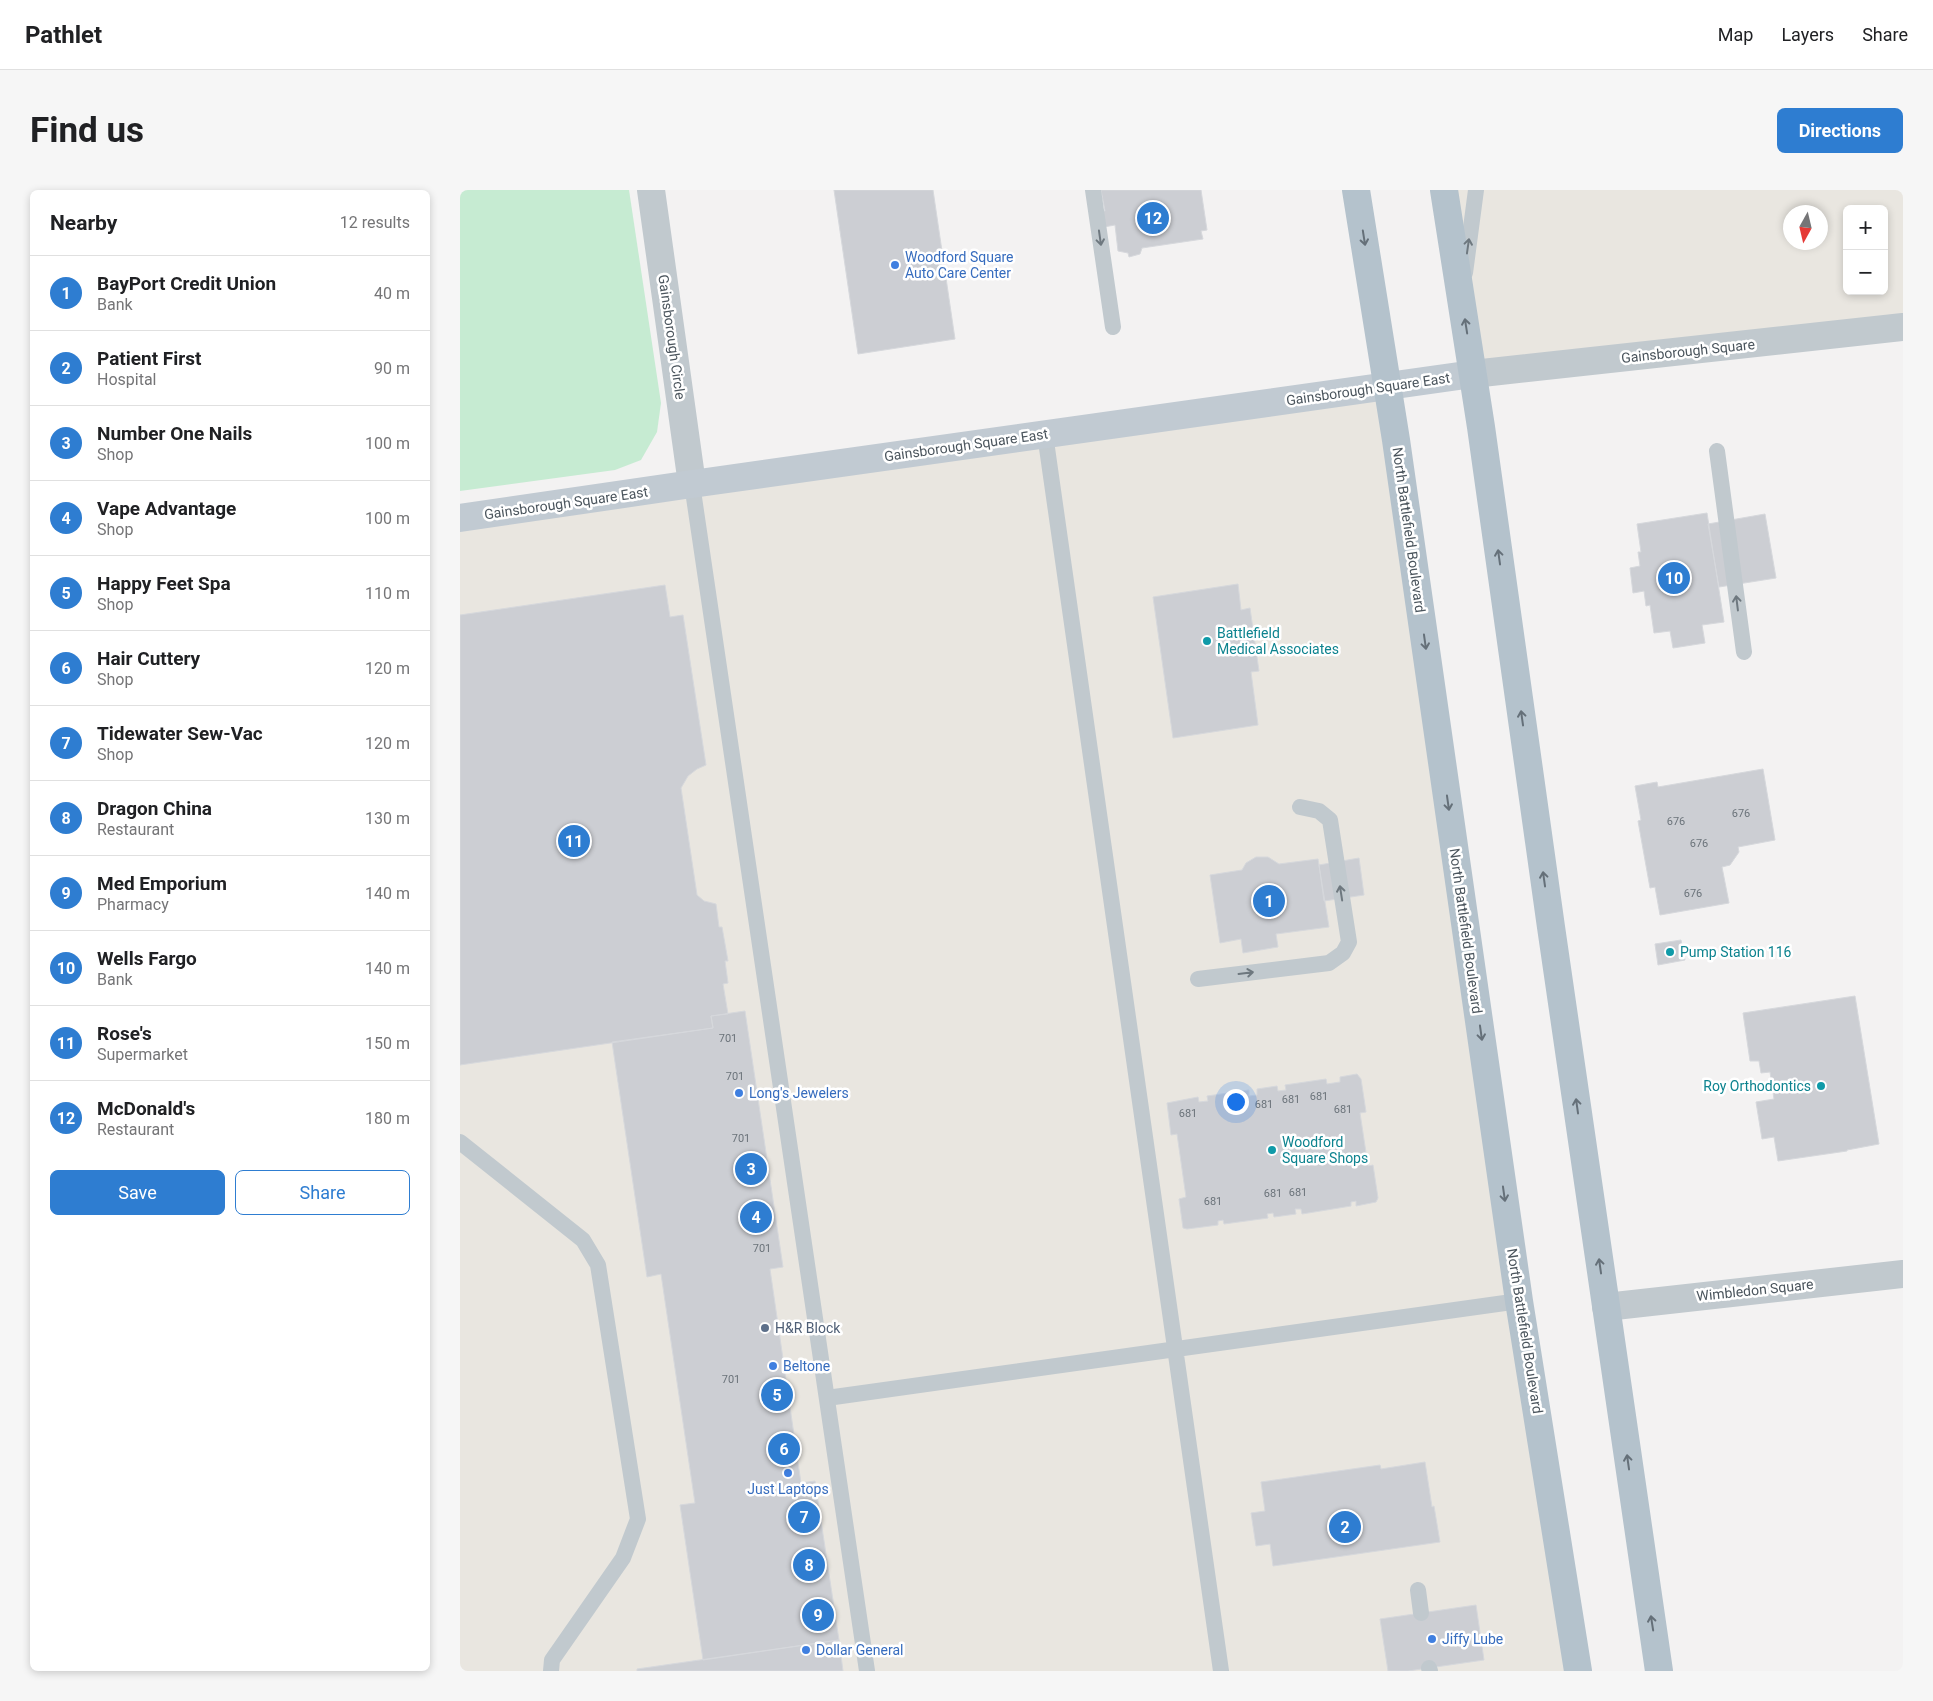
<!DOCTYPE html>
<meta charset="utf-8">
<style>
:root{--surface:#fff;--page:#f6f6f6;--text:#202124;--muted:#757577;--line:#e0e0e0;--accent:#2e7dd1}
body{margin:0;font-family:Roboto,sans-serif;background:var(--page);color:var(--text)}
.controls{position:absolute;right:15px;top:15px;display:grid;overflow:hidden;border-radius:8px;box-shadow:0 2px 8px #0003}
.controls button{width:45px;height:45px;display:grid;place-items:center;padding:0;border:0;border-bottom:1px solid var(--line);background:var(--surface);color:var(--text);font:25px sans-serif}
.compass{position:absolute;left:1323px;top:15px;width:45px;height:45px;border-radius:50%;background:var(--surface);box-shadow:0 2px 8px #0003;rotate:188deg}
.you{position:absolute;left:775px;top:911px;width:18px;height:18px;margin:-12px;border:4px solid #fff;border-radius:50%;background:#1a73e8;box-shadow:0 0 0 8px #1a73e833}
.badge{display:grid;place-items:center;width:32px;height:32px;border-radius:50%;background:var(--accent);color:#fff;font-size:16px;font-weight:700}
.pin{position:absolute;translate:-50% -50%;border:2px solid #fff;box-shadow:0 1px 5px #0006}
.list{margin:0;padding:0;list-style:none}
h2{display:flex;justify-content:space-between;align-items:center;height:65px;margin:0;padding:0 20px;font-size:21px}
h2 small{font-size:16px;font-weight:400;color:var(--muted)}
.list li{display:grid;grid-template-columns:32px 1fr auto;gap:15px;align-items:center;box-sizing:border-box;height:75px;padding:0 20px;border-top:1px solid var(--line)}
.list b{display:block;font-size:19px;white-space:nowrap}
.list p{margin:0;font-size:16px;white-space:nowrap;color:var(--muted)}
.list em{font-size:16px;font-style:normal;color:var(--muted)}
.actions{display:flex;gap:10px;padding:15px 20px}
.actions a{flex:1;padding:11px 0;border:1px solid var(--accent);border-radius:8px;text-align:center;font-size:18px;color:var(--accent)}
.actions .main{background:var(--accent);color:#fff}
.map{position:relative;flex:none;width:1443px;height:1481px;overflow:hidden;border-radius:8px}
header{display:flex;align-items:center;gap:30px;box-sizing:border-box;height:70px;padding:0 25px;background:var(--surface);border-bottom:1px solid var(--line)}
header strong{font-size:24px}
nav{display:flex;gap:28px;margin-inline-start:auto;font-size:18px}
.intro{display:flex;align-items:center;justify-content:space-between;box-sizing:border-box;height:120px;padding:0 30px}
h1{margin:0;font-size:35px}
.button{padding:12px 22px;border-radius:8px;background:var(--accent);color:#fff;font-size:18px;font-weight:700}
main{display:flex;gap:30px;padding:0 30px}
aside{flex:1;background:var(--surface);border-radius:8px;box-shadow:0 2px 8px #0003}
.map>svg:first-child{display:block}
.commercial{fill:#e9e6e0;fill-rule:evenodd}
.green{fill:#c6ebd2}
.building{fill:#ccced3;stroke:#d6d8dc}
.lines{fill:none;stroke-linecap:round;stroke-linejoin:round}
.lane{stroke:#c1c9ce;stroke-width:16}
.street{stroke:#c1c9ce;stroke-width:28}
.secondary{stroke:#c1cad2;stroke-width:28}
.primary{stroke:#b4c2cc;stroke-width:28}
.oneway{stroke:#6e787f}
.oneway2{stroke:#657079}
.shop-dot{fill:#3f7fe0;stroke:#fff;stroke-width:2}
.culture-dot{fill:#0f9aa8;stroke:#fff;stroke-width:2}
.service-dot{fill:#5c6f8a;stroke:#fff;stroke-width:2}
.labels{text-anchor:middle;stroke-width:5;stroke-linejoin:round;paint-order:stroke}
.number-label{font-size:11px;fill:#6b737a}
.shop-label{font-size:14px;fill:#366cbe;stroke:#fff;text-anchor:start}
.street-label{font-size:14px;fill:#4b555d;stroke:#fff}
.culture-label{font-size:14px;fill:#0d838f;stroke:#fff;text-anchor:start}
.service-label{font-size:14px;fill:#4e5e75;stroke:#fff;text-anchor:start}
</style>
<header>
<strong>Pathlet</strong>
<nav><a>Map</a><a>Layers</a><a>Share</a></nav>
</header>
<div class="intro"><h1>Find us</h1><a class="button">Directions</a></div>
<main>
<aside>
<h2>Nearby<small>12 results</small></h2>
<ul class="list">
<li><span class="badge">1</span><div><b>BayPort Credit Union</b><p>Bank</p></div><em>40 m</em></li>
<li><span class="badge">2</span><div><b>Patient First</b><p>Hospital</p></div><em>90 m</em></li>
<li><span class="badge">3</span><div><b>Number One Nails</b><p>Shop</p></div><em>100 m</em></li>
<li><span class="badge">4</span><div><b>Vape Advantage</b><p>Shop</p></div><em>100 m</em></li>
<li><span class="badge">5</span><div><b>Happy Feet Spa</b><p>Shop</p></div><em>110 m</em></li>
<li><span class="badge">6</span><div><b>Hair Cuttery</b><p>Shop</p></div><em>120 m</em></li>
<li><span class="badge">7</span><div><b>Tidewater Sew-Vac</b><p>Shop</p></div><em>120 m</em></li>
<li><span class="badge">8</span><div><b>Dragon China</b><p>Restaurant</p></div><em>130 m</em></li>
<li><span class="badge">9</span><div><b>Med Emporium</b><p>Pharmacy</p></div><em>140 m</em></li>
<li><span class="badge">10</span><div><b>Wells Fargo</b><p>Bank</p></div><em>140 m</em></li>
<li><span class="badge">11</span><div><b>Rose's</b><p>Supermarket</p></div><em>150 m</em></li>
<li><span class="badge">12</span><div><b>McDonald's</b><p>Restaurant</p></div><em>180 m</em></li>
</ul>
<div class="actions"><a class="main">Save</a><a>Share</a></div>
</aside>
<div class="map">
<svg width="1443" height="1481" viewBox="0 0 1443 1481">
<rect width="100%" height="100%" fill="#f3f2f2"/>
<path class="commercial" d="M984,0H1443V139L1013,184ZM1387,19H1424V101H1387ZM1330,22H1360V52H1330Z
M928,196L1117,1481H0V330Z"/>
<path class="green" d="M0,0H169L201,213L197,242L181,270L155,280L0,301Z"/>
<path class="building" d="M374,0H473L495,149L398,164Z
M641,0H741L747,40L741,41L743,49L682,58L680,64L669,67L668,63L658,61L655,35L644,37L639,21H645Z
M1247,323L1264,432L1242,435L1245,453L1213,458L1210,441L1194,443L1190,415L1186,416L1184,401L1173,403L1170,378L1180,376L1178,362H1181L1177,334Z
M1305,324L1316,388L1259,397L1248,334Z
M778,394L781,420L790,418L799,481L791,482L798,535L713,548L693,407Z
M205,395L210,427L223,425L246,575L237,579L228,586L221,598L237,705L244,711L256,714L259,737H262L268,771H265L268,793L263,794L268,824L251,826L253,838L0,875V425Z
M1303,579L1315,650L1278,657L1279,662L1270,675L1262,677L1269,713L1200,725L1195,697L1190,698L1178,631L1181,630L1175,596L1197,592L1198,597Z
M796,667H808L819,674L858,669L869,737L816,744L818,757L783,763L781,749L760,753L750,685L782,680L786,673Z
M899,668L904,705L864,711L859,675Z
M1221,750L1225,770L1198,775L1195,754Z
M1395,806L1419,954L1387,960V961L1318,971L1314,947L1302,949L1296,912L1314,909L1310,882L1301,883L1299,871H1290L1283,823Z
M285,821L323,1077L310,1079L341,1293L355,1291L379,1450L243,1470L220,1315L235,1313L201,1084L187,1087L152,852L253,838L251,826Z
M897,884L901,889L906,922L900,923L908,976L913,975L918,1008L916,1012L896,1016V1011L891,1012V1016L842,1024L841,1019H835L836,1024L814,1027L813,1023L807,1024L808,1028L764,1034L763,1030L758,1031V1035L727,1039L723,1038L719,1009L726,1007L717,944L711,945L707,913L738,907L739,912L748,911L747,906L789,900V906L797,905V899L817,896L818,901L826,900L825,895L866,889L867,894L880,892V887Z
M965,1272L972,1317L974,1316L980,1352L813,1376L810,1354L796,1356L791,1323L805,1321L801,1292L920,1275L921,1279Z
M1016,1415L1024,1470L948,1481H928L920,1429Z
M379,1450L383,1481H177V1479Z"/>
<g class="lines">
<path class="lane" d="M633,0L653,137
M1005,83L1016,0
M585,244L761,1481
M1257,261L1284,462
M232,294L407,1481
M738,789L869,773L883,763L889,752L870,630L859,621L840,617
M0,952L123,1050L138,1075L178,1329L163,1368L92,1470L91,1481
M367,1208L1059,1111
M958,1400L961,1423
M969,1478L970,1481"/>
<path class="street" d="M191,0L232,294
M1013,184L1443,137
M1146,1117L1443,1084"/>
<path class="secondary" d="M0,328L232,294L1013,184"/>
<path class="primary" d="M896,0L936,250L1059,1111L1118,1481
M984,0L1021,237L1091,737L1199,1481"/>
</g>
<defs><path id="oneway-shaft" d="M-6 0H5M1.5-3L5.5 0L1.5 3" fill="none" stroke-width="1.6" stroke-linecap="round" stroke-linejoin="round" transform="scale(1.25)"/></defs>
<g class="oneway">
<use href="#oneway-shaft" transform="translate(640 48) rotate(82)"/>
<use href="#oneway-shaft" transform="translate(1008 56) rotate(-82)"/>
<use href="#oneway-shaft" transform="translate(1277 413) rotate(-97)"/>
<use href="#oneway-shaft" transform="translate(881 703) rotate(-99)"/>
<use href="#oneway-shaft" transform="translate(786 783) rotate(-7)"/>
</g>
<g class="oneway2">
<use href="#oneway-shaft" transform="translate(904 48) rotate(81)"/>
<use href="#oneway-shaft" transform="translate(1006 136) rotate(-99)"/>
<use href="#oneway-shaft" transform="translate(1039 367) rotate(-98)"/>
<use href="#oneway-shaft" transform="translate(965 452) rotate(82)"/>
<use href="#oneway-shaft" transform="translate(1062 528) rotate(-98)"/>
<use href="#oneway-shaft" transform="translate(988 613) rotate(82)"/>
<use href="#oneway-shaft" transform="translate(1084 689) rotate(-98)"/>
<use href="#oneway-shaft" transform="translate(1021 843) rotate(82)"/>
<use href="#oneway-shaft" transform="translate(1117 916) rotate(-98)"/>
<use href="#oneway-shaft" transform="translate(1044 1004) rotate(82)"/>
<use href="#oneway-shaft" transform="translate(1140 1076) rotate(-98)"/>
<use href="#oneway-shaft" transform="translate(1168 1272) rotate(-98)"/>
<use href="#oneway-shaft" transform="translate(1192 1433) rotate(-99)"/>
</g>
<g class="shop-dot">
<circle cx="435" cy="75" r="5"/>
<circle cx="279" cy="903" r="5"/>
<circle cx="313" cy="1176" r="5"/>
<circle cx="328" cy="1283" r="5"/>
<circle cx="972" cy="1449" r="5"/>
<circle cx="346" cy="1460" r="5"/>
</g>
<g class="culture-dot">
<circle cx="747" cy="451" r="5"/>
<circle cx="1210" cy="762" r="5"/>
<circle cx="1361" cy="896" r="5"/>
<circle cx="812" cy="960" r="5"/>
</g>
<circle class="service-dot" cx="305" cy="1138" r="5"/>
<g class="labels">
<g class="number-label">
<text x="1281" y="627">676</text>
<text x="1216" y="635">676</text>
<text x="1239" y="657">676</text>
<text x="1233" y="707">676</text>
<text x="268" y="852">701</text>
<text x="275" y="890">701</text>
<text x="859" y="910">681</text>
<text x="831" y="913">681</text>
<text x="804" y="918">681</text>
<text x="883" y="923">681</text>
<text x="728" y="927">681</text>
<text x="281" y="952">701</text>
<text x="838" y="1006">681</text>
<text x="813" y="1007">681</text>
<text x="753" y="1015">681</text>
<text x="302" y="1062">701</text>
<text x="271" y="1193">701</text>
</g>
<g class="shop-label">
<text x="445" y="72">Woodford Square<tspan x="445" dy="16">Auto Care Center</tspan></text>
<text x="289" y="908">Long's Jewelers</text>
<text x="323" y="1181">Beltone</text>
<text x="328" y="1304" text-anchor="middle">Just Laptops</text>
<text x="982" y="1454">Jiffy Lube</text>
<text x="356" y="1465">Dollar General</text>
</g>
<g class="street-label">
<text transform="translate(212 147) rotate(82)" y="5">Gainsborough Circle</text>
<text transform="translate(1228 161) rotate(-6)" y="5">Gainsborough Square</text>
<text transform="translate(908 199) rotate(-8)" y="5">Gainsborough Square East</text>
<text transform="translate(506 255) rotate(-8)" y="5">Gainsborough Square East</text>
<text transform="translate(106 313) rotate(-8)" y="5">Gainsborough Square East</text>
<text transform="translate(949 340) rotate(82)" y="5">North Battlefield Boulevard</text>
<text transform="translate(1006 741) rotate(82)" y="5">North Battlefield Boulevard</text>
<text transform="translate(1295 1100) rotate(-6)" y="5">Wimbledon Square</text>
<text transform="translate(1065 1141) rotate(81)" y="5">North Battlefield Boulevard</text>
</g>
<g class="culture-label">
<text x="757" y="448">Battlefield<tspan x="757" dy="16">Medical Associates</tspan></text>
<text x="1220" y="767">Pump Station 116</text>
<text x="1351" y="901" text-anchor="end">Roy Orthodontics</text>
<text x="822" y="957">Woodford<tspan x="822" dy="16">Square Shops</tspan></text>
</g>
<g class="service-label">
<text x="315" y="1143">H&amp;R Block</text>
</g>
</g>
</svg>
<div class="controls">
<button>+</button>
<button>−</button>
</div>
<svg class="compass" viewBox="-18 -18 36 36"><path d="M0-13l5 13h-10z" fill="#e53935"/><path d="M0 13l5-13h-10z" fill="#757577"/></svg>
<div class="you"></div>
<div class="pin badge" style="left:809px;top:711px">1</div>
<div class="pin badge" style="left:885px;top:1337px">2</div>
<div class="pin badge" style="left:291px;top:979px">3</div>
<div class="pin badge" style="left:296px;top:1027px">4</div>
<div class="pin badge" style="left:317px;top:1205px">5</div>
<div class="pin badge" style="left:324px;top:1259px">6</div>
<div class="pin badge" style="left:344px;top:1327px">7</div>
<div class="pin badge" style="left:349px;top:1375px">8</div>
<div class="pin badge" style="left:358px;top:1425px">9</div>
<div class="pin badge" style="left:1214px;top:388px">10</div>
<div class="pin badge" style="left:114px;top:651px">11</div>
<div class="pin badge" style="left:693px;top:28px">12</div>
</div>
</main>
